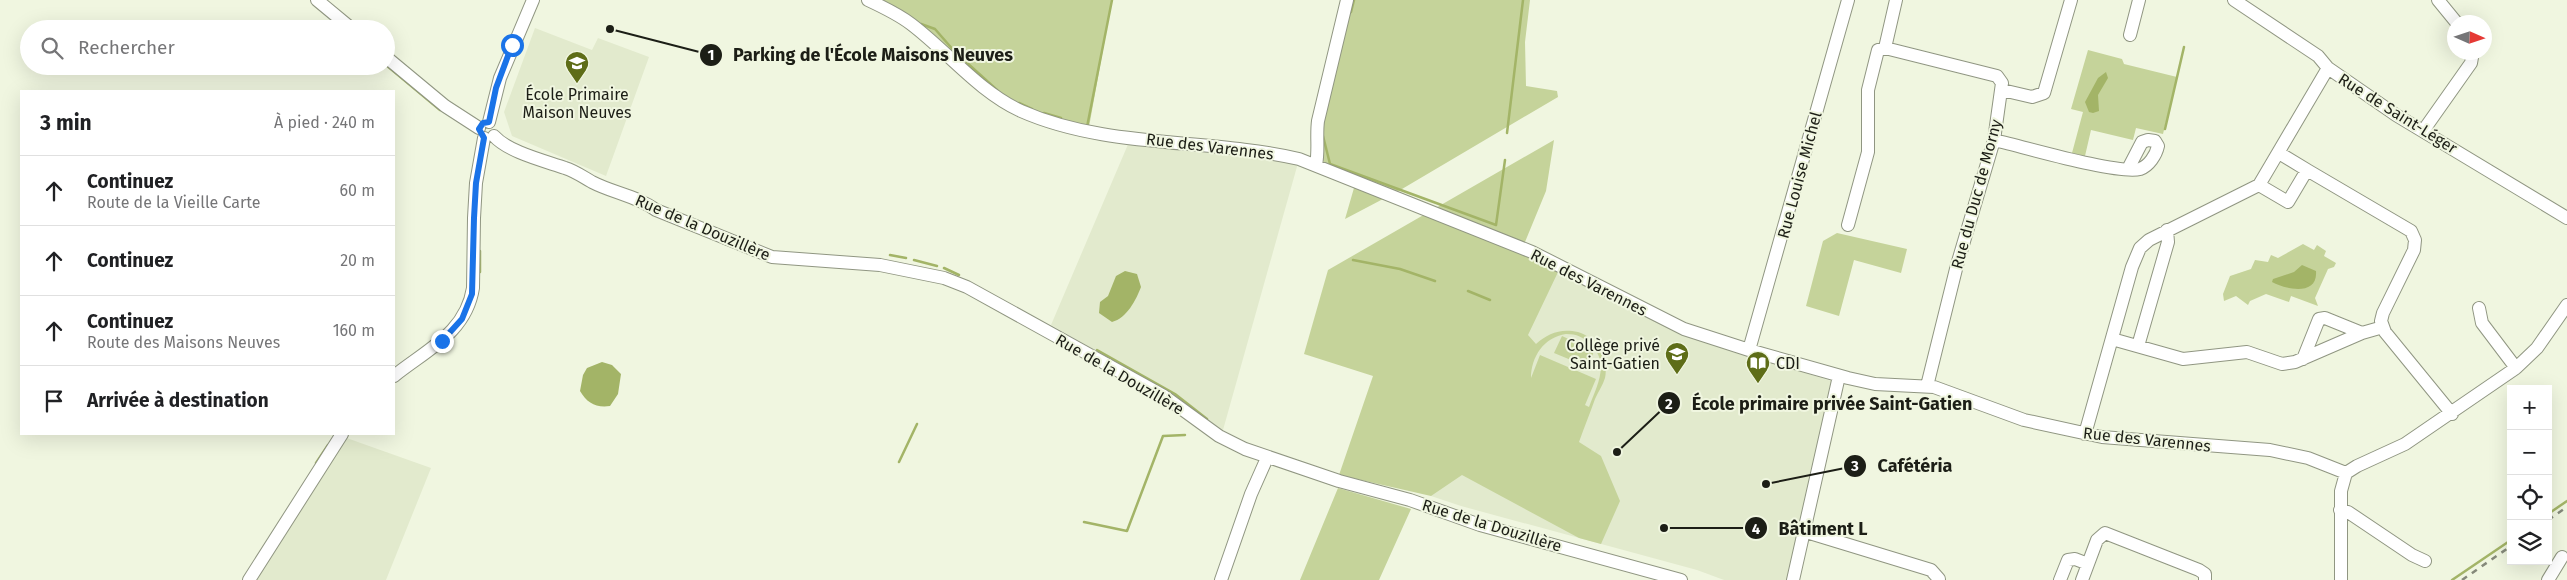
<!DOCTYPE html>
<html lang="fr">
<meta charset="utf-8">
<style>
:root{--surface:#fff;--page:#f2f2f2;--text:#202124;--muted:#757577;--line:#e0e0e0}
body{margin:0;font-family:"Fira Sans",sans-serif;background:var(--page);color:var(--text)}
.controls{position:absolute;right:15px;bottom:15px;display:grid;overflow:hidden;border-radius:0px;box-shadow:0 5px 20px #0002}
.controls button{width:45px;height:45px;display:grid;place-items:center;padding:0;border:0;border-bottom:1px solid var(--line);background:var(--surface);color:var(--text);font:25px sans-serif}
.compass{position:absolute;left:2447px;top:15px;width:45px;height:45px;border-radius:50%;background:var(--surface);box-shadow:0 5px 20px #0002;rotate:93deg}
.stop{position:absolute;width:15px;height:15px;margin:-11px;border:4px solid #1a73e8;border-radius:50%;background:#fff}
.stop.end{background:#1a73e8;border-color:#fff;box-shadow:0 1px 5px #0008}
.list{margin:0;padding:0;list-style:none}
h2{display:flex;justify-content:space-between;align-items:center;height:65px;margin:0;padding:0 20px;font-size:21px}
h2 small{font-size:16px;font-weight:400;color:var(--muted)}
.list li{display:grid;grid-template-columns:32px 1fr auto;gap:15px;align-items:center;box-sizing:border-box;height:70px;padding:0 20px;border-top:1px solid var(--line)}
.list b{display:block;font-size:19px;white-space:nowrap}
.list p{margin:0;font-size:16px;white-space:nowrap;color:var(--muted)}
.list em{font-size:16px;font-style:normal;color:var(--muted)}
.icon{flex:none;width:28px;height:28px;fill:none;stroke:currentColor;stroke-width:2;stroke-linecap:round;stroke-linejoin:round}
.map{position:relative;flex:none;width:2567px;height:580px;overflow:hidden}
.search{position:absolute;background:var(--surface);box-shadow:0 5px 20px #0002;left:20px;top:20px;width:375px;height:55px;display:flex;align-items:center;gap:12px;box-sizing:border-box;padding:0 18px;border-radius:28px;color:var(--muted);font-size:19px}
.panel{position:absolute;background:var(--surface);box-shadow:0 5px 20px #0002;left:20px;top:90px;width:375px;height:345px;border-radius:0px}
.map>svg:first-child{display:block}
.built{fill:#e2eacd}
.green{fill:#c5d39a;fill-rule:evenodd}
.water{fill:#a3b467}
.lines{fill:none;stroke-linecap:round;stroke-linejoin:round}
.stream{stroke:#a3b467;stroke-width:2.5}
.minor-casing{stroke:#909682;stroke-width:14}
.minor{stroke:#fff;stroke-width:12}
.rail{stroke:#85897a;stroke-width:2.5;stroke-dasharray:6 6;stroke-linecap:butt}
.route{stroke:#1a73e8;stroke-width:6}
.labels{text-anchor:middle;stroke-width:4;stroke-linejoin:round;paint-order:stroke}
.poi-label{font-size:16px;fill:#1c1e16;stroke:#f0f6e0}
.street-label{font-size:16px;fill:#1c1e16;stroke:#f0f6e0}
.leader{fill:none;stroke:#1c1e16;stroke-width:2}
.callout-dot{fill:#1c1e16;stroke:#f0f6e0;stroke-width:2}
.mark-label{font-size:15px;text-anchor:middle;font-weight:bold;fill:#fff}
.callout-label{font-size:18px;text-anchor:middle;font-weight:bold;fill:#1c1e16;stroke:#f0f6e0;stroke-width:4;stroke-linejoin:round;paint-order:stroke}
</style>
<div class="map">
<svg width="2567" height="580" viewBox="0 0 2567 580">
<rect width="100%" height="100%" fill="#f0f6e0"/>
<path class="built" d="M535,28L592,50L598,38L649,57L606,176L512,136L504,112Z
M1129,142L1227,152L1298,163L1223,430L1151,382L1051,325Z
M1537,259L1701,340L1831,381L1832,387L1789,580H1724L1697,570L1461,506L1431,496Z
M341,436L431,468L386,580H249Z"/>
<path class="green" d="M868,0H1112L1089,127L1047,121L966,73Z
M1348,0H1530L1525,42L1526,86L1557,91L1558,97L1402,189L1345,219L1356,181L1327,169L1319,151L1318,121Z
M2088,50L2122,59L2124,64L2177,77L2163,134L2136,128L2133,140L2091,130L2085,156L2072,153L2083,112L2071,109Z
M1554,140L1546,191L1525,242L1537,259L1559,270L1528,335L1536,344C1548,333 1561,328 1578,332C1596,337 1609,360 1605,378C1603,385 1598,392 1595,399C1590,413 1584,428 1579,442L1601,456L1620,501L1601,544L1579,538L1462,475L1431,496L1339,475L1373,376L1304,354L1328,270ZM1566,334C1577,334 1583,337 1591,345C1610,363 1597,386 1589,407L1585,405L1596,379L1540,355L1531,378C1531,357 1544,337 1566,334Z
M1837,233L1907,249L1901,273L1854,260L1839,316L1806,306L1823,241Z
M2303,244L2314,250L2317,245L2326,251L2324,256L2336,263L2334,267L2328,269L2315,298L2318,306L2291,296L2289,302L2266,294L2250,301L2248,305L2236,296L2224,301L2223,294L2230,276L2251,269L2255,260L2268,262L2271,255L2278,258Z
M1562,336L1594,351L1588,367L1554,353Z
M1338,488L1411,509L1379,580H1300Z"/>
<path class="water" d="M2106,72L2108,78L2098,95L2099,111L2093,113L2089,112L2085,102L2098,78Z
M2302,265L2316,271C2318,296 2287,290 2272,282L2273,279L2294,272Z
M1125,271L1137,274L1141,287C1136,300 1127,318 1112,322L1099,313L1100,302L1108,296L1116,276Z
M602,362L612,365L621,374L618,394L610,406C596,408 587,403 580,391L583,375L587,368Z"/>
<g class="lines">
<path class="stream" d="M1351,12L1354,0
M921,24L935,29L955,52L997,90
M386,65L440,110
M1019,103L1032,109
M1044,113L1061,118
M1087,127L1112,0
M2165,129L2184,47
M1507,133L1523,0
M1323,136L1330,164L1496,225L1505,160
M480,251V272
M890,255L906,258
M914,260L937,266
M1353,260L1400,269L1435,281
M944,268L959,275
M1468,291L1490,300
M1097,350L1175,394L1207,419
M899,462L917,424
M316,463L328,445
M2548,514L2567,501
M1084,522L1127,531L1163,436L1185,435
M2452,580L2511,540"/>
<g class="minor-casing">
<path id="minor" d="M317,0L352,29
M868,0C883,7 898,14 911,24C948,52 978,91 1021,111C1107,149 1208,138 1299,159L1532,252L1684,329L1749,350L1848,378L1875,384L1934,387L2024,420L2102,437L2270,450L2308,458L2346,473
M1896,0L1885,48L1997,76L2002,83L1994,140L1957,265L1927,386
M2234,0L2318,56L2328,68L2396,115L2567,218
M2438,0L2456,22
M2130,35L2139,0
M386,57L445,106L479,128
M2002,90L2032,97L2044,93L2071,0
M489,122L500,78L533,0
M2423,131L2471,63L2473,52
M494,136C508,152 545,161 565,168C575,171 583,177 592,182C613,193 637,196 656,210L772,257L880,265L944,278L967,287L1164,396L1219,436L1245,449L1339,481L1410,500L1480,525L1681,580
M1994,140C2021,146 2118,175 2140,169C2149,166 2156,155 2158,146L2155,141L2148,140L2142,142L2128,169
M2279,153L2307,170
M1316,165C1319,150 1316,136 1318,121L1347,0
M2259,185L2288,202L2307,170L2411,231L2415,240L2414,250L2383,313L2381,321L2385,332L2452,414
M1848,225L1868,152V90L1878,50L1885,48
M2479,308L2482,323L2516,368
M2112,339L2183,359L2247,352L2282,364L2295,362L2362,333L2383,327
M2138,346L2168,242L2167,230
M1749,350L1848,0
M2303,359L2319,319L2325,318L2362,333
M394,376C426,350 466,333 473,288L474,218L476,183L484,138
M2085,434L2132,267L2140,248L2149,240L2259,185L2328,68
M2340,510L2348,512L2412,555L2425,561
M1803,531L1931,570L1939,579
M249,580L342,434
M1221,580L1251,494L1267,458
M1793,580L1839,376
M2060,580L2068,560L2075,559L2088,564
M2082,580L2097,540L2105,533L2199,570L2205,574V580
M2341,580V491L2346,473L2357,466L2405,444L2516,368L2537,348L2567,305
M2548,580L2562,557"/>
</g>
<use href="#minor" class="minor"/>
<path class="rail" d="M2548,520L2567,507
M2462,580L2511,546"/>
</g>
<g class="lines">
<path class="route" d="M442,341L462,319L472,294L474,218L476,183L484,138L479,129L483,123L489,122L496,88L512,45"/>
</g>
<defs>
<g id="school-pin" transform="scale(1.25)"><path d="M0 17L-7.5 6A9.5 9.5 0 1 1 7.5 6Z" fill="#5e6d18" stroke="#f0f6e0"/><path d="M0-5L7-2L0 1L-7-2ZM-4 1L0 2.5L4 1V4Q0 6-4 4Z" fill="#fff"/></g>
<g id="library-pin" transform="scale(1.25)"><path d="M0 17L-7.5 6A9.5 9.5 0 1 1 7.5 6Z" fill="#5e6d18" stroke="#f0f6e0"/><path d="M-6-4Q-3-5.5-.7-3.5V5Q-3 3-6 4ZM6-4Q3-5.5 .7-3.5V5Q3 3 6 4Z" fill="#fff"/></g>
</defs>
<g fill-rule="evenodd">
<use href="#school-pin" x="577" y="63"/>
<use href="#school-pin" x="1677" y="354"/>
<use href="#library-pin" x="1758" y="363"/>
</g>
<g class="labels">
<g class="poi-label">
<text x="577" y="100">École Primaire<tspan x="577" dy="18">Maison Neuves</tspan></text>
<text x="1660" y="351" text-anchor="end">Collège privé<tspan x="1660" dy="18">Saint-Gatien</tspan></text>
<text x="1776" y="369" text-anchor="start">CDI</text>
</g>
<g class="street-label">
<text transform="translate(2398 113) rotate(32)" y="6">Rue de Saint-Léger</text>
<text transform="translate(1210 146) rotate(7)" y="6">Rue des Varennes</text>
<text transform="translate(1799 175) rotate(-75)" y="6">Rue Louise Michel</text>
<text transform="translate(1976 194) rotate(-75)" y="6">Rue du Duc de Morny</text>
<text transform="translate(703 227) rotate(23)" y="6">Rue de la Douzillère</text>
<text transform="translate(1589 282) rotate(27)" y="6">Rue des Varennes</text>
<text transform="translate(1120 374) rotate(30)" y="6">Rue de la Douzillère</text>
<text transform="translate(2147 439) rotate(6)" y="6">Rue des Varennes</text>
<text transform="translate(1492 525) rotate(17)" y="6">Rue de la Douzillère</text>
</g>
</g>
<path class="leader" d="M610 29L711 55M1617 452L1669 403M1766 484L1855 466M1664 528L1756 528"/>
<g class="callout-dot">
<circle cx="610" cy="29" r="5"/>
<circle cx="1617" cy="452" r="5"/>
<circle cx="1766" cy="484" r="5"/>
<circle cx="1664" cy="528" r="5"/>
<circle cx="711" cy="55" r="12"/>
<circle cx="1669" cy="403" r="12"/>
<circle cx="1855" cy="466" r="12"/>
<circle cx="1756" cy="528" r="12"/>
</g>
<g class="mark-label">
<text x="711" y="60">1</text>
<text x="1669" y="409">2</text>
<text x="1855" y="471">3</text>
<text x="1756" y="534">4</text>
</g>
<g class="callout-label">
<text x="873" y="61">Parking de l'École Maisons Neuves</text>
<text x="1832" y="410">École primaire privée Saint-Gatien</text>
<text x="1915" y="472">Cafétéria</text>
<text x="1823" y="535">Bâtiment L</text>
</g>
</svg>
<div class="controls">
<button>+</button>
<button>−</button>
<button><svg class="icon" aria-label="locate" viewBox="0 0 24 24"><circle cx="12" cy="12" r="6"/><path d="M12 2v4M12 18v4M2 12h4M18 12h4"/></svg></button>
<button><svg class="icon" aria-label="layers" viewBox="0 0 24 24"><path d="M12 4l9 5-9 5-9-5zM3 14l9 5 9-5"/></svg></button>
</div>
<svg class="compass" viewBox="-18 -18 36 36"><path d="M0-13l5 13h-10z" fill="#e53935"/><path d="M0 13l5-13h-10z" fill="#757577"/></svg>
<div class="stop" style="left:512px;top:45px"></div>
<div class="stop end" style="left:442px;top:341px"></div>
<div class="search"><svg class="icon" aria-label="search" viewBox="0 0 24 24"><circle cx="10" cy="10" r="6"/><path d="M15 15l6 6"/></svg>Rechercher</div>
<section class="panel">
<h2>3 min<small>À pied · 240 m</small></h2>
<ul class="list">
<li><svg class="icon" aria-label="ahead" viewBox="0 0 24 24"><path d="M12 20V5M6 11l6-6 6 6"/></svg><div><b>Continuez</b><p>Route de la Vieille Carte</p></div><em>60 m</em></li>
<li><svg class="icon" aria-label="ahead" viewBox="0 0 24 24"><path d="M12 20V5M6 11l6-6 6 6"/></svg><div><b>Continuez</b></div><em>20 m</em></li>
<li><svg class="icon" aria-label="ahead" viewBox="0 0 24 24"><path d="M12 20V5M6 11l6-6 6 6"/></svg><div><b>Continuez</b><p>Route des Maisons Neuves</p></div><em>160 m</em></li>
<li><svg class="icon" aria-label="arrive" viewBox="0 0 24 24"><path d="M6 21V4h12l-3 4 3 4H6"/></svg><div><b>Arrivée à destination</b></div></li>
</ul>
</section>
</div>
